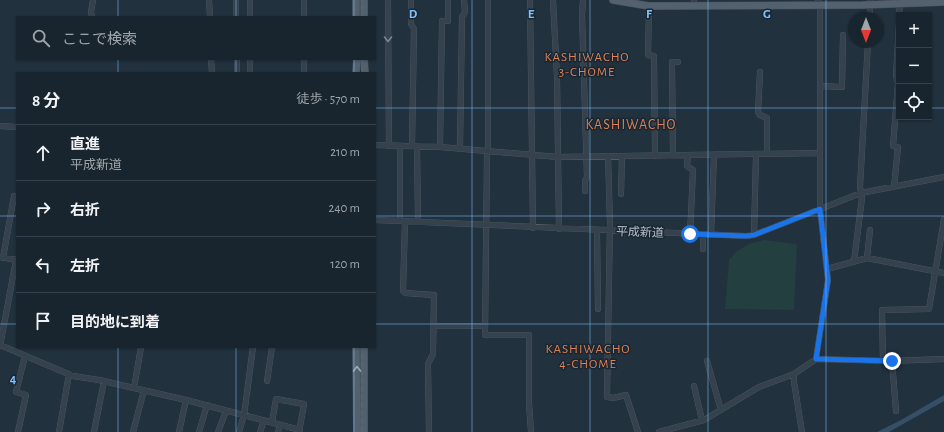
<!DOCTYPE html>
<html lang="ja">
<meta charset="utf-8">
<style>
:root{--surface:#19252e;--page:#26313a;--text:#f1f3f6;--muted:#9fa5aa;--line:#37424a}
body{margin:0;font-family:"Alegreya Sans","Noto Sans JP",sans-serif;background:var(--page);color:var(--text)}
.controls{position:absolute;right:12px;top:12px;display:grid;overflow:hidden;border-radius:0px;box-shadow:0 1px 3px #0004}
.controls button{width:36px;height:36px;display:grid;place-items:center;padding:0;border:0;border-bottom:1px solid var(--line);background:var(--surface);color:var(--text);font:20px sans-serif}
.compass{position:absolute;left:848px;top:12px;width:36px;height:36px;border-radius:50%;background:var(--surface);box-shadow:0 1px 3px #0004;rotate:180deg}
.stop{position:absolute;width:12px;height:12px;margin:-9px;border:3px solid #1a73e8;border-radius:50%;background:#fff}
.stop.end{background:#1a73e8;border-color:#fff;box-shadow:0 1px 4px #0008}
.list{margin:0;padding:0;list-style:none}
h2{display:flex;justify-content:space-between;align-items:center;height:52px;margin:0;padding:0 16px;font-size:17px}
h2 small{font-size:13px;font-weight:400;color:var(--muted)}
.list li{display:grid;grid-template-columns:26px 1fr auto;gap:12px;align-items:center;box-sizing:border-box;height:56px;padding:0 16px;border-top:1px solid var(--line)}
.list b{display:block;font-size:15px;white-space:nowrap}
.list p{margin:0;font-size:13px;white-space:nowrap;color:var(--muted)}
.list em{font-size:13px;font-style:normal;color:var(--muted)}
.icon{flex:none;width:22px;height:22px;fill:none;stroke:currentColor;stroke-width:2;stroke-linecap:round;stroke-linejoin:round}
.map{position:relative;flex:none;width:944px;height:432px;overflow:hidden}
.search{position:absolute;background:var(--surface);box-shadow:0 1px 3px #0004;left:16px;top:16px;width:360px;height:44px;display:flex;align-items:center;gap:10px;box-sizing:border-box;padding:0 14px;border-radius:0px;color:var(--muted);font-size:15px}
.panel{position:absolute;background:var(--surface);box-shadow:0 1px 3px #0004;left:16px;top:72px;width:360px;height:276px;border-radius:0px}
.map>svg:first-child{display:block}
.green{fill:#233f3f}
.water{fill:#344f66}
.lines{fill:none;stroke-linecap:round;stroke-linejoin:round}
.minor-casing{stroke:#53606b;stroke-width:6}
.major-casing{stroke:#414e59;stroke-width:8}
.minor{stroke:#35424e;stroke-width:5.5}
.major{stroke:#53616e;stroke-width:7}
.rail{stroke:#576775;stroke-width:1.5;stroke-dasharray:4 4;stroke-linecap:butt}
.oneway{stroke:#798692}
.oneway2{stroke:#9eabb7}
.route{stroke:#1a73e8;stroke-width:5}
.grid{fill:none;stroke:#80c0ff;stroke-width:1;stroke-opacity:0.55}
.labels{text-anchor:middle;stroke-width:3;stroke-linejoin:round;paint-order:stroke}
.street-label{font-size:12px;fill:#b1bdc9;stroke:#1a2732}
.neighbourhood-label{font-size:13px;letter-spacing:1px;fill:#dc8258;stroke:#1a2732}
.quarter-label{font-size:14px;letter-spacing:1px;fill:#dc8258;stroke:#1a2732}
.grid-label{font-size:13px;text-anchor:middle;font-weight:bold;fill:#80c0ff;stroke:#1a2732;stroke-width:3;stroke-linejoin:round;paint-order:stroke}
</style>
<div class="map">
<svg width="944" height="432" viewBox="0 0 944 432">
<rect width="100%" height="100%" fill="#21313e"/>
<path class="green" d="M764,240L797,244L794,310L725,309L729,260L737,251L749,244Z"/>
<path class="water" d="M944,395V401L889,432H877L901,420Z"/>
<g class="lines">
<g class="minor-casing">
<path id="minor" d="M209,0L210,17
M250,0V17
M304,0V17
M388,0L389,146
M411,0V24L414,29L412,146
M488,0V148L487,155L485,335H529V403L531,432
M530,0L533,228
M553,0L557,77L559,229
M583,0L582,15L587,177L585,181V191
M649,6L648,55L654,56L655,156
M694,6V0
M899,15L900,4
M92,17L91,12L93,0
M236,17V0
M870,18V0
M211,59L212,73
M237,59V73
M250,59V73
M304,59V73
M760,72L758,112L760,115L767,118V154
M820,86L842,87L843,35
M0,126L17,127
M375,145L440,147L558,157L820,153
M417,146L418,221
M440,147L442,21H448V0
M460,148L462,17L465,12L464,0
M673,155L672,62H678
M688,155L687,166L693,170L690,235
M608,156L610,223L607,397L613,398L626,395L638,432
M894,187L898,147L893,146L898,83L896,76L899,23
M621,194L622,156
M375,220L746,236L754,235L861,193L944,177
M400,220V146
M405,221L403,291L405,293L434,295L433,354L428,364L429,432
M597,230L598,309
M711,235L714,155
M754,235L756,154
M703,249V235
M0,257L17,260
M3,258L14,196L17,197
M867,258L870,230
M854,261L862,198L860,187L868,42
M827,269L867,258L944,273
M434,326H485
M0,345L73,376L99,380L186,400L300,430
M0,346L16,260
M816,359L828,280L820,209V5L818,0
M707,361L721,410
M883,361L882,310L929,309L944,219
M892,361L896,411
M794,374V382L802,432
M267,381L272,347
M694,386L702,420
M134,388L141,347
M272,422L276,399L304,404L299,432
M18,432L26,395L16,392L25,356
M59,432L69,374
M94,432L104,381
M133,432L144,390
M179,432L186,400
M199,432L207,405
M218,432L226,411
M239,432L244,415L253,347
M260,432L264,420
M278,432L280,425
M659,432L704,420L759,387L794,374L816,359L890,361L944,359"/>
</g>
<g class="major-casing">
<path id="major" d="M356,0V17
M364,0V17
M613,0L649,6L863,5L944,2
M364,59L365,73
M356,73L357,59
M356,347L357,432
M364,432V347"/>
</g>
<use href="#minor" class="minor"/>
<use href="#major" class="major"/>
<path class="rail" d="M362,17V0
M362,59V73
M362,347V432"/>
</g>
<defs><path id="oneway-chevron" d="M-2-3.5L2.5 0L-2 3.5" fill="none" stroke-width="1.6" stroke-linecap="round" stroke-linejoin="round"/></defs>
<use class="oneway" href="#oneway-chevron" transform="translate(388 39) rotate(90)"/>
<use class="oneway2" href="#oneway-chevron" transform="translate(357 369) rotate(-91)"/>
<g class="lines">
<path class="route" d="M690,234L746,236L754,235L820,209L828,280L816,359L892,361"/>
</g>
<path class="grid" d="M118,0V17M236,0V17M354,0V17M472,0V432M590,0V432M708,0V432M826,0V432M118,59V73M236,59V73M354,59V73M0,108H17M375,108H899M929,108H944M0,216H17M375,216H944M0,324H17M375,324H944M118,347V432M236,347V432M354,347V432"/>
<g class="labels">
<g class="street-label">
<text transform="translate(640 232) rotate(2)" y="4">平成新道</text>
</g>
<g class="neighbourhood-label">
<text x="587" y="61">KASHIWACHO<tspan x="587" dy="15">3-CHOME</tspan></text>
<text x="588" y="353">KASHIWACHO<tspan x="588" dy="15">4-CHOME</tspan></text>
</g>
<g class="quarter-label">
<text x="631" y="129">KASHIWACHO</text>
</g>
</g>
<g class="grid-label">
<text x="413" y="18">D</text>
<text x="531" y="18">E</text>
<text x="649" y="18">F</text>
<text x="767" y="18">G</text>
<text x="13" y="383">4</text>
</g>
</svg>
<div class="controls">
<button>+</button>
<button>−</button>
<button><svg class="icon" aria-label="locate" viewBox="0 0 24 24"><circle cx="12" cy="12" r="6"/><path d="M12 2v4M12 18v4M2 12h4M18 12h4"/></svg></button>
</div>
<svg class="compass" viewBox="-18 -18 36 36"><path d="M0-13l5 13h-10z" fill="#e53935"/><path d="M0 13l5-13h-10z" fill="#9fa5aa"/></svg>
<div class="stop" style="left:690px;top:234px"></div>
<div class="stop end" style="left:892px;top:361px"></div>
<div class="search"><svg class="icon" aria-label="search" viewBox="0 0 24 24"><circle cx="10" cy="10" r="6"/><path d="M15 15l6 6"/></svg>ここで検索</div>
<section class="panel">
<h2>8 分<small>徒歩 · 570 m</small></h2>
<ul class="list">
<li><svg class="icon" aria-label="ahead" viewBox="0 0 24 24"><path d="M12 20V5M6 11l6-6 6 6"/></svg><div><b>直進</b><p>平成新道</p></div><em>210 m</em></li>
<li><svg class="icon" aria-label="right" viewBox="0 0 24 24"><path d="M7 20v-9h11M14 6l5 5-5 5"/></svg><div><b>右折</b></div><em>240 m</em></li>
<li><svg class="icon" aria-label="left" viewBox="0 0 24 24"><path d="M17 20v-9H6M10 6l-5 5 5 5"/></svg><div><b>左折</b></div><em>120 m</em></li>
<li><svg class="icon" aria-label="arrive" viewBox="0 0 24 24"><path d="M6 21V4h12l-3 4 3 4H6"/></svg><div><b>目的地に到着</b></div></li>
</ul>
</section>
</div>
